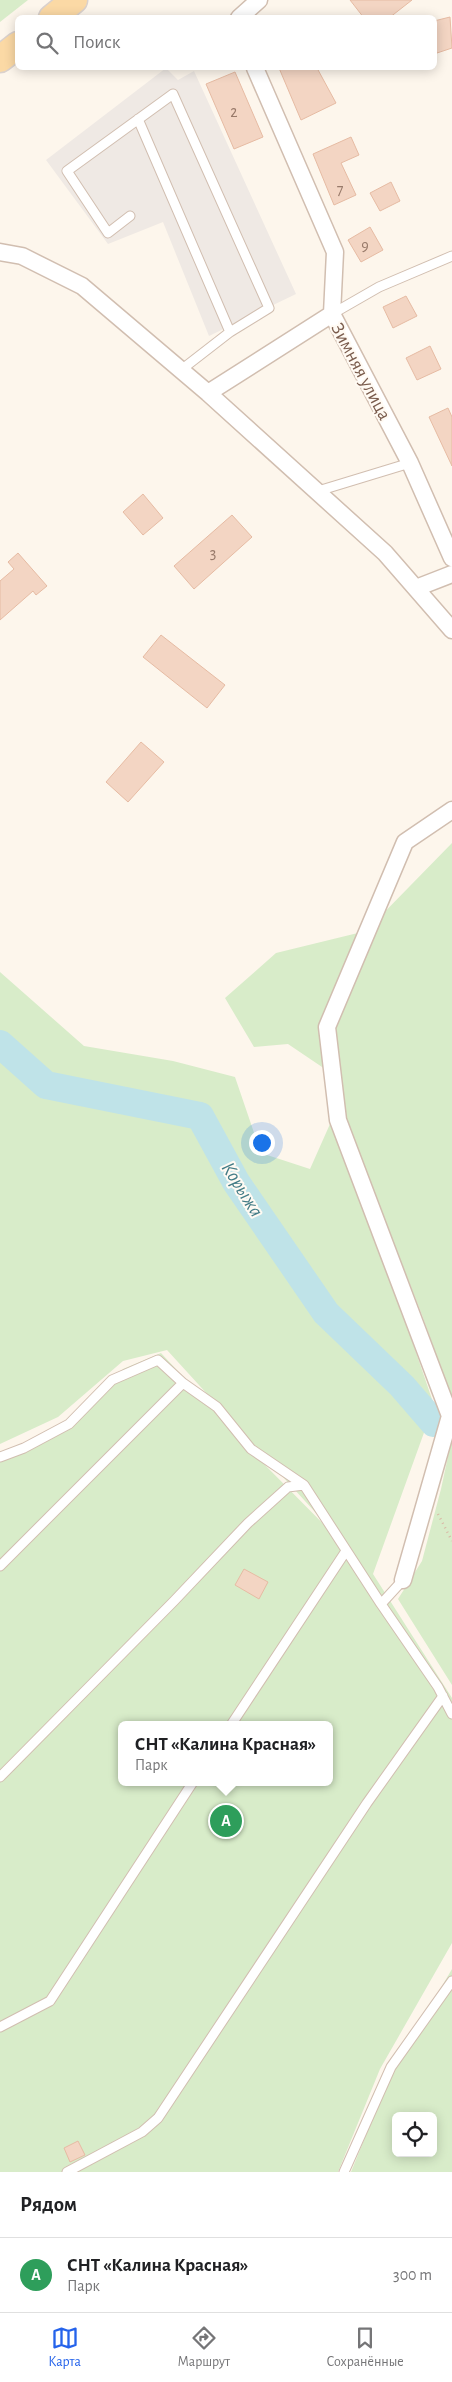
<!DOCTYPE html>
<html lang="ru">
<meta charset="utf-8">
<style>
:root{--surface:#fff;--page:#f2f2f2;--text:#202124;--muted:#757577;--line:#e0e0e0;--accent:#2563eb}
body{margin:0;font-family:"Alegreya Sans",sans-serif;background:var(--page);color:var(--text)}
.controls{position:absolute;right:15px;bottom:15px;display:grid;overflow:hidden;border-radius:8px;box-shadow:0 2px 12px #0003}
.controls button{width:45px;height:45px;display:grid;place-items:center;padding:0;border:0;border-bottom:1px solid var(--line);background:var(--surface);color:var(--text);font:25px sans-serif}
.you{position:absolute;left:261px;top:1142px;width:18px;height:18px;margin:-12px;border:4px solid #fff;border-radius:50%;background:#1a73e8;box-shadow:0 0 0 8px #1a73e833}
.badge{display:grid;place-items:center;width:32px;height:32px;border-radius:50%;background:var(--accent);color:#fff;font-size:16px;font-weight:700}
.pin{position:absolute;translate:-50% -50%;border:2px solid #fff;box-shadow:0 1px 5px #0006}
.popup{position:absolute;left:118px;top:1721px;width:215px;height:65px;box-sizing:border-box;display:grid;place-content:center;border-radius:8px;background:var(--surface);filter:drop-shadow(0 1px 4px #0005);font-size:16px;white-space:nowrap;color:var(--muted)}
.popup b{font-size:19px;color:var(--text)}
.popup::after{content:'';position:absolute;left:50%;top:100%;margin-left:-10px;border:10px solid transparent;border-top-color:var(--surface)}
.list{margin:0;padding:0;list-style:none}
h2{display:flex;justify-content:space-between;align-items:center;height:65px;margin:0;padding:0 20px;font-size:21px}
h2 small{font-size:16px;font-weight:400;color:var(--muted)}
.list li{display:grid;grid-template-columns:32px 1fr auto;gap:15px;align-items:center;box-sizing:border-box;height:75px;padding:0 20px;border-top:1px solid var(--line)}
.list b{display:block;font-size:19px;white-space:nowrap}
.list p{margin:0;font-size:16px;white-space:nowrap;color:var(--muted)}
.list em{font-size:16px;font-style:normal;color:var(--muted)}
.icon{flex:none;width:28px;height:28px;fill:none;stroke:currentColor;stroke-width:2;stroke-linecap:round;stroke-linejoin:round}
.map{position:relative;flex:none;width:452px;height:2172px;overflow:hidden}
.search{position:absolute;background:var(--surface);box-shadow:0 2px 12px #0003;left:15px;right:15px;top:15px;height:55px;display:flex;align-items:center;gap:12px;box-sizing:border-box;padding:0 18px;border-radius:8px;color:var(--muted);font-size:19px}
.sheet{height:140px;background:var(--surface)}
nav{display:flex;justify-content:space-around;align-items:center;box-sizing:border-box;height:70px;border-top:1px solid var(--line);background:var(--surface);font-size:14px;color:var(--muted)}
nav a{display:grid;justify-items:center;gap:2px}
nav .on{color:var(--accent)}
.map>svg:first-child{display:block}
.industrial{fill:#efe9e4}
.green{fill:#d8ecc9;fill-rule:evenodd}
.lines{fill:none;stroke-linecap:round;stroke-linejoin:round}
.river{stroke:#bfe3e8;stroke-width:28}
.building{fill:#f3d5c3;stroke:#e6bba3}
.lane-casing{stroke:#d1beb0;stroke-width:11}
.street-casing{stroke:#d1beb0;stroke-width:19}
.primary-casing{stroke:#dad1cd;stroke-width:29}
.path{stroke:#d9b8a5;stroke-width:2.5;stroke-dasharray:1 4;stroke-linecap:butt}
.lane{stroke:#fff;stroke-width:9}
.street{stroke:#fff;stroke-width:16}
.primary{stroke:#fbd9a5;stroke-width:26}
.labels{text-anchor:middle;stroke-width:4;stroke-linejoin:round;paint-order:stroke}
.number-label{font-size:16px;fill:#987a6a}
.street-label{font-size:19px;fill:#7a5c4d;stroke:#fffaf3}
.water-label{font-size:20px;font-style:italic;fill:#437c86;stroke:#fffaf3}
</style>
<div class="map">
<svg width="452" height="2172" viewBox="0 0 452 2172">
<rect width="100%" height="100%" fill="#fdf6ec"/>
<path class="industrial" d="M166,68L178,80L194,71L296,294L209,336L163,222L108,244L46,160Z"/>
<path class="green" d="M0,0H28L0,22Z
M452,843V1399L422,1315L325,1069L288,1044L254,1047L225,998L276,953L366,931Z
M0,972L84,1046L173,1061L235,1077L261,1153L310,1169L330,1124L382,1253L434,1405L373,1574L452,1698V1943L380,2069L338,2172H0V1460L74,1426L123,1369L161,1353L265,1465L358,1559L167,1350L123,1361L58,1417L0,1444ZM122,1725H330V1782H122Z
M452,1438V1685L398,1599L422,1561L441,1489Z
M452,1969V2172H351L391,2073ZM396,2116H433V2153H396Z"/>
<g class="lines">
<path class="river" d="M0,1044L46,1085L200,1116L236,1182L326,1313L402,1386L434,1423"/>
</g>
<path class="building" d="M350,0H412L389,18H364Z
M450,17L452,48L437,53L434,43V21Z
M279,68H317L336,103L301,120Z
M235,72L263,137L234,149L206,84Z
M351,137L359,155L341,163L356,195L334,205L313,154Z
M391,182L400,201L380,211L370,193Z
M370,227L383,250L361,262L348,240Z
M406,296L417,316L393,328L383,307Z
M430,346L441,369L417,380L406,358Z
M448,408L452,417V466L429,417Z
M143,494L163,518L143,535L123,512Z
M232,515L252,537L194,589L174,566Z
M18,553L47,586L36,595L33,591L0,620V581L14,569L8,562Z
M161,635L225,685L207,708L143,657Z
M141,742L164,762L128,802L106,782Z
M244,1569L268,1582L259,1599L235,1585Z
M78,2141L85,2155L70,2162L64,2148Z"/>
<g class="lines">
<g class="lane-casing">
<path id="lane" d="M138,119L230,332
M130,216L108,233L67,171L173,94L269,308L230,332L181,370
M332,314L379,287L452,256
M318,491L410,463
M0,1457L24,1448L69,1424L112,1380L158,1360L183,1383
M0,1566L183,1383L217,1407L251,1449L304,1485
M381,1604L438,1687L452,1714
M231,1725L346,1551
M0,1777L174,1601L248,1523L288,1487L304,1485L381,1604L403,1580
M0,2027L50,2001L193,1782
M67,2172L142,2132L158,2118L367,1803L443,1696
M344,2172L391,2067L452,1981"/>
</g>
<g class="street-casing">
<path id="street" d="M239,18L259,0
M255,68L335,252L332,314L410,463L452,558
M0,252L22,256L82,286L208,393L385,553L452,630
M208,393L332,314
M416,588L452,574
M403,1580L450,1416L338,1120L327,1027L405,842L452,810"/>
</g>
<g class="primary-casing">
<path id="primary" d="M52,18L74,0
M0,59L18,45"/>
</g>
<path class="path" d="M438,1514L452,1541"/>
<use href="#lane" class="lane"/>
<use href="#street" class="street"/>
<use href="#primary" class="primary"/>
</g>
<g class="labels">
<g class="number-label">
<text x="234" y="117">2</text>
<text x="340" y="195">7</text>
<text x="365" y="251">9</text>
<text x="213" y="558">3</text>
</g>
<g class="street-label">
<text transform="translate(362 371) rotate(62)" y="7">Зимняя улица</text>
</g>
<g class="water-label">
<text transform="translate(243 1189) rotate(58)" y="7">Корыжа</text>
</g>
</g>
</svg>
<div class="controls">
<button><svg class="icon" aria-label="locate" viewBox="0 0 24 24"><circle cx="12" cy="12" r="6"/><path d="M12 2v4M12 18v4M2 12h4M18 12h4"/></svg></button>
</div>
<div class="you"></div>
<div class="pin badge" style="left:226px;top:1821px;background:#2e9e5b">A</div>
<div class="popup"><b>СНТ «Калина Красная»</b>Парк</div>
<div class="search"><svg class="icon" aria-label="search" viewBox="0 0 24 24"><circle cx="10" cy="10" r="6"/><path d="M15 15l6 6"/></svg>Поиск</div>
</div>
<section class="sheet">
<h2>Рядом<small></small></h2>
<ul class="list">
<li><span class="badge" style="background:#2e9e5b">A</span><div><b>СНТ «Калина Красная»</b><p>Парк</p></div><em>300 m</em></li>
</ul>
</section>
<nav>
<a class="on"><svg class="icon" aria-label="map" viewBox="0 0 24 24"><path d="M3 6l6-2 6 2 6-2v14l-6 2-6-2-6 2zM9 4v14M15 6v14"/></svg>Карта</a>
<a><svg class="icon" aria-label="directions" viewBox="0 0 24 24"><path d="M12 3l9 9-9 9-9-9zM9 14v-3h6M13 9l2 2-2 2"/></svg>Маршрут</a>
<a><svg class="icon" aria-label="saved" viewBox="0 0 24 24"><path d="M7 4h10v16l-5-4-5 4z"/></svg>Сохранённые</a>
</nav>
